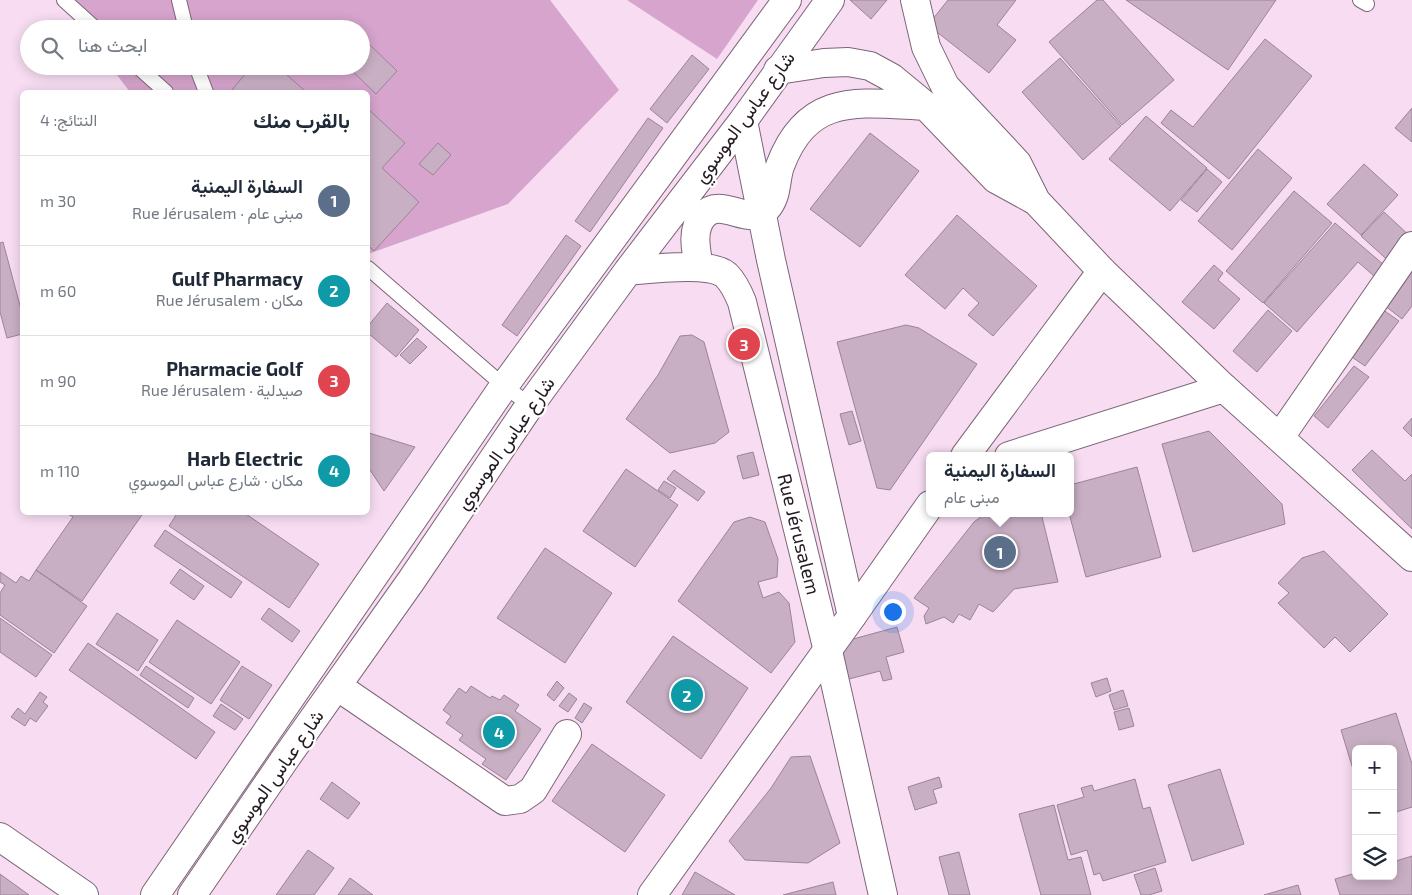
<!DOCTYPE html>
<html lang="ar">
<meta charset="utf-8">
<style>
:root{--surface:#fff;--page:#f6f6f7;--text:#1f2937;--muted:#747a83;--line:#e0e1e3;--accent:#d93025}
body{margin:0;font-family:"Exo 2",Vazirmatn,sans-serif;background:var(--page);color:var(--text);direction:rtl}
.controls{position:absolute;right:15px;bottom:15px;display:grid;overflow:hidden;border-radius:8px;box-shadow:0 2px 12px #0003}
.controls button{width:45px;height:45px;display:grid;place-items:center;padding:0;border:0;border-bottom:1px solid var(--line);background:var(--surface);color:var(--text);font:25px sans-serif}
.you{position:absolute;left:892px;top:611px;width:18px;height:18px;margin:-12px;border:4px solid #fff;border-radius:50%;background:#1a73e8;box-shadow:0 0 0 8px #1a73e833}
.badge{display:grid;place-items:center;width:32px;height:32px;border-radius:50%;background:var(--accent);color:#fff;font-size:16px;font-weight:700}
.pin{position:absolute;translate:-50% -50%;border:2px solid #fff;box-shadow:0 1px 5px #0006}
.popup{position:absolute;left:926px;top:452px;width:148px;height:65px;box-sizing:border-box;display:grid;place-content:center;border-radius:8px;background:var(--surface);filter:drop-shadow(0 1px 4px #0005);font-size:16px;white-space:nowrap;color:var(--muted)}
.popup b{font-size:19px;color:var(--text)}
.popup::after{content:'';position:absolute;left:50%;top:100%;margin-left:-10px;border:10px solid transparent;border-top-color:var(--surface)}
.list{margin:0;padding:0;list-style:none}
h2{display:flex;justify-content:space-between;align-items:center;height:65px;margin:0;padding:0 20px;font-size:21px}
h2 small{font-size:16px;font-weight:400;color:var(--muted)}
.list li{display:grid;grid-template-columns:32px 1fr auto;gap:15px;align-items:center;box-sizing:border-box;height:90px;padding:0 20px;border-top:1px solid var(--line)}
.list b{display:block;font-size:19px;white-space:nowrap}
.list p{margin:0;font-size:16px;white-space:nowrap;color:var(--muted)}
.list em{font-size:16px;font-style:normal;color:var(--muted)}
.icon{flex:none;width:28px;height:28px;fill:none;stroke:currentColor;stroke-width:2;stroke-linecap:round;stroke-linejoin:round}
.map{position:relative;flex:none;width:1412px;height:895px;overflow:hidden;direction:ltr}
.search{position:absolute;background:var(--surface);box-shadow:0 2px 12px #0003;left:20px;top:20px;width:350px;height:55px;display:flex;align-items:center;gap:12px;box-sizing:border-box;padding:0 18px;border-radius:28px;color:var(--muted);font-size:19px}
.panel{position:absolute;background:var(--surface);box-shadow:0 2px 12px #0003;left:20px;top:90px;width:350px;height:425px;border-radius:8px;direction:rtl}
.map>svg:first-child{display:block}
.green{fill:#d6a4cd}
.building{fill:#c9afc4;stroke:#9c8397}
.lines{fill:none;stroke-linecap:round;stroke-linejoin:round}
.service-casing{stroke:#7d6578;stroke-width:16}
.minor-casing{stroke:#7d6578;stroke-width:30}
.tertiary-casing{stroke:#7d6578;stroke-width:30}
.service{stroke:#fff;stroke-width:14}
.minor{stroke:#fff;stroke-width:28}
.tertiary{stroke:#fff;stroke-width:28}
.labels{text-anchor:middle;stroke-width:4.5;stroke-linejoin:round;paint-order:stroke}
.street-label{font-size:19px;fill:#241a22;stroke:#fff}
</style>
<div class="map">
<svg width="1412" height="895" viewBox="0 0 1412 895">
<rect width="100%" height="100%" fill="#f8ddf2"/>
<path class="green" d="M61,0H550L619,90L508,204L368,254V92H130L110,66H361V29H82Z
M627,0H758L717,59Z"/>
<path class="building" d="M850,0H887L871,19Z
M948,0H1016L997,25L1016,40L989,73L928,25Z
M1097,0H1103L1174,80L1122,125L1049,42Z
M1126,0H1276L1228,70Z
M1265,39L1312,76L1229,179L1161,123L1171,110L1193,127Z
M370,45L397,71L376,94L348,67L361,66V53Z
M692,55L709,69L667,123L650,109Z
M1060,58L1121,126L1083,160L1022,92Z
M252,66H277L305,91L303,92H232L231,91Z
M1412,108V142L1395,128Z
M368,109L405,143L382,168L419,202L374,251L368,245Z
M1146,116L1207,168L1170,211L1109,159Z
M648,118L663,128L590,232L575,221Z
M870,133L919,171L860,247L810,209Z
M438,143L451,155L433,175L419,164Z
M1258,149L1292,178L1232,250L1198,221Z
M1364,164L1398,195L1361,235L1327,204Z
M1207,169L1222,182L1197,212L1181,200Z
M1294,191L1332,223L1263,303L1226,271Z
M1384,212L1412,238L1393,265L1361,236Z
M957,215L1037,286L993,336L968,315L979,303L963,288L945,309L905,275Z
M1335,223L1384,265L1374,276L1358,262L1297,332L1264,303Z
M566,235L581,246L517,336L502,325Z
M3,242L22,313V334L7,338L0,312V243Z
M1214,265L1223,273L1218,280L1240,299L1214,329L1182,302Z
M1412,269V306L1402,319L1384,305Z
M387,303L419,330L396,357L368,333V326Z
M1379,307L1399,321L1365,366L1346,353Z
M1268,310L1292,331L1257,372L1233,351Z
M906,325L919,328L977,364L890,490L877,488L837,342Z
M692,335L704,342L729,432L715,443L670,453L626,419L658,375L680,336Z
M417,338L427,347L410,364L400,355Z
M1354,366L1369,377L1328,428L1314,416Z
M852,411L861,441L849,445L840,414Z
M1412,418V437L1403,428Z
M1209,431L1282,504L1285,524L1193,552L1162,444Z
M369,433L415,447L384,491L368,467V436Z
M1372,450L1405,481L1412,474V529L1352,470Z
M753,452L759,475L743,479L737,456Z
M1137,467L1161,557L1086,577L1069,513L1070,485Z
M626,469L678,505L635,567L583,531Z
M674,470L705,492L698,501L667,479Z
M664,481L676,488L670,498L658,490Z
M65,512H144L82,601L36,570L73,517Z
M178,512H243L319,564L289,608L169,526Z
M986,513H1041L1058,582L1014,589L993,612L979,604L970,620L959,614L953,623L944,617L926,624L924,616L929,608L914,598L974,522Z
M750,517L765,522L778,559L777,577L758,582L763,598L779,592L789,603L795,642L771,673L678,601L734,522Z
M165,530L242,582L231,598L154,546Z
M545,548L612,593L565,663L497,618Z
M1324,551L1388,614L1350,652L1335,637L1324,648L1278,603L1289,593L1278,583L1302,558Z
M180,569L204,586L194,600L170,583Z
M36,570L87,606L54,653L0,615V593L5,585L0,582V572L16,583L21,576L29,581Z
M269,608L300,631L292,642L261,619Z
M117,613L158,640L138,671L96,644Z
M0,618L52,655L36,677L0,652Z
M177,620L240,662L211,704L149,662Z
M897,627L904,652L886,657L892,679L883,681L880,671L845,680L835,644Z
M673,636L748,688L701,759L626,702Z
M88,643L215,732L196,759L69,670Z
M146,666L194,698L188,708L140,675Z
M242,666L272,685L249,719L220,700Z
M1107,678L1111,691L1096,697L1091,683Z
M557,681L564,688L554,701L547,695Z
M471,686L490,698L492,696L500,700L504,695L519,705L515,711L541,729L506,780L482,764L486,759L459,740L463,735L446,723L451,716L443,710L459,688L466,693Z
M1123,690L1128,706L1114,710L1109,695Z
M40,692L47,697L43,702L48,706L36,722L30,718L25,726L11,717L18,708L25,714Z
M569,693L577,699L568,712L559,706Z
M584,703L592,708L582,723L575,718Z
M221,704L243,719L235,730L213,716Z
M1129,708L1134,726L1119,730L1114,712Z
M1396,713L1412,764V807L1393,813V749H1356V779L1341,730Z
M592,744L665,795L625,852L552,801Z
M810,756L840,843L808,863L745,860L729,841L771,788L791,757Z
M1220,769L1244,844L1192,861L1168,785Z
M939,777L942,787L933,790L937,803L915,810L908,787Z
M1135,779L1143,809L1150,807L1166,862L1103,881L1100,873L1094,875L1087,850L1071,855L1057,805L1084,797L1081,788L1092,785L1094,791Z
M332,782L360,803L348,819L320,799Z
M1054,805L1068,860L1081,857L1091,895H1041L1019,814Z
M308,850L334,868L314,895H276Z
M959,852L970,895H949L939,857Z
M1412,856V895H1340L1335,879L1356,873V876H1393V862Z
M1155,868L1162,891L1149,895H1141L1134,875Z
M695,872L735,895H682Z
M0,874L29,895H0Z
M350,878L373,895H338Z
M833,882L836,895H783Z
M1298,885L1301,895H1264Z"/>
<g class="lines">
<g class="service-casing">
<path id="service" d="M64,0L96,29
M179,0L186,29
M1360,0L1367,4
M137,66L166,92
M196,66L206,92
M368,268L504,386L530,405"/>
</g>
<g class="minor-casing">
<path id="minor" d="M1280,437L1412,246
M965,456L1102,271
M1009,456L1224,388
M337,686L505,801L520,799L533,790L567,734
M652,895L852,616L930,505"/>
</g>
<g class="tertiary-casing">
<path id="tertiary" d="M915,0L926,47L945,86L1017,163L1036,201L1102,271L1224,388L1412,557
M778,70L824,63L848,62L870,66L892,78L926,106L996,179L1036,201
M743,121L771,260L852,616
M699,267C696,250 691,230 703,216C721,195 749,228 766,209C778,196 775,180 780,166C808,91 860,103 926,106
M628,271C650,269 709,261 726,275C734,283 738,292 742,302L828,651L883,895
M0,837L84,895
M155,895L504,386L787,0
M192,895L285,759L411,581L530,405L628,271L743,121L830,0"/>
</g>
<use href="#service" class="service"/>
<use href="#minor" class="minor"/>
<use href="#tertiary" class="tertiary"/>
</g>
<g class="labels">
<g class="street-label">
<text transform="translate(744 117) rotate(-54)" y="7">شارع عباس الموسوي</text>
<text transform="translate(505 443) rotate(-55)" y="7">شارع عباس الموسوي</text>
<text transform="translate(799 534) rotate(76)" y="7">Rue Jérusalem</text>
<text transform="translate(274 776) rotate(-55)" y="7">شارع عباس الموسوي</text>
</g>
</g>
</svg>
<div class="controls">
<button>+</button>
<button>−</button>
<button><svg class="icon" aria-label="layers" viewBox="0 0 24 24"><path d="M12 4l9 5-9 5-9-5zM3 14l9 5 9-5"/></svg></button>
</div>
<div class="you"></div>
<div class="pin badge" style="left:1000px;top:552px;background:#5c6f8a">1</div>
<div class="popup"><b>السفارة اليمنية</b>مبنى عام</div>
<div class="pin badge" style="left:687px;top:695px;background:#0f9aa8">2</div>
<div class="pin badge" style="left:744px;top:344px;background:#e0444e">3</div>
<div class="pin badge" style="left:499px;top:732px;background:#0f9aa8">4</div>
<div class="search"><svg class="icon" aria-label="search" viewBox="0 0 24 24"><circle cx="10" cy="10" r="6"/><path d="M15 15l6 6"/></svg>ابحث هنا</div>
<section class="panel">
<h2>بالقرب منك<small>النتائج: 4</small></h2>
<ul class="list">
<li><span class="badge" style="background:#5c6f8a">1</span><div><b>السفارة اليمنية</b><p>مبنى عام · Rue Jérusalem</p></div><em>30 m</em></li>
<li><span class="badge" style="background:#0f9aa8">2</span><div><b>Gulf Pharmacy</b><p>مكان · Rue Jérusalem</p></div><em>60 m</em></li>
<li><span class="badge" style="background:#e0444e">3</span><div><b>Pharmacie Golf</b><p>صيدلية · Rue Jérusalem</p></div><em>90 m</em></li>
<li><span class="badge" style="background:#0f9aa8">4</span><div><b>Harb Electric</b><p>مكان · شارع عباس الموسوي</p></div><em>110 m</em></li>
</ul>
</section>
</div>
